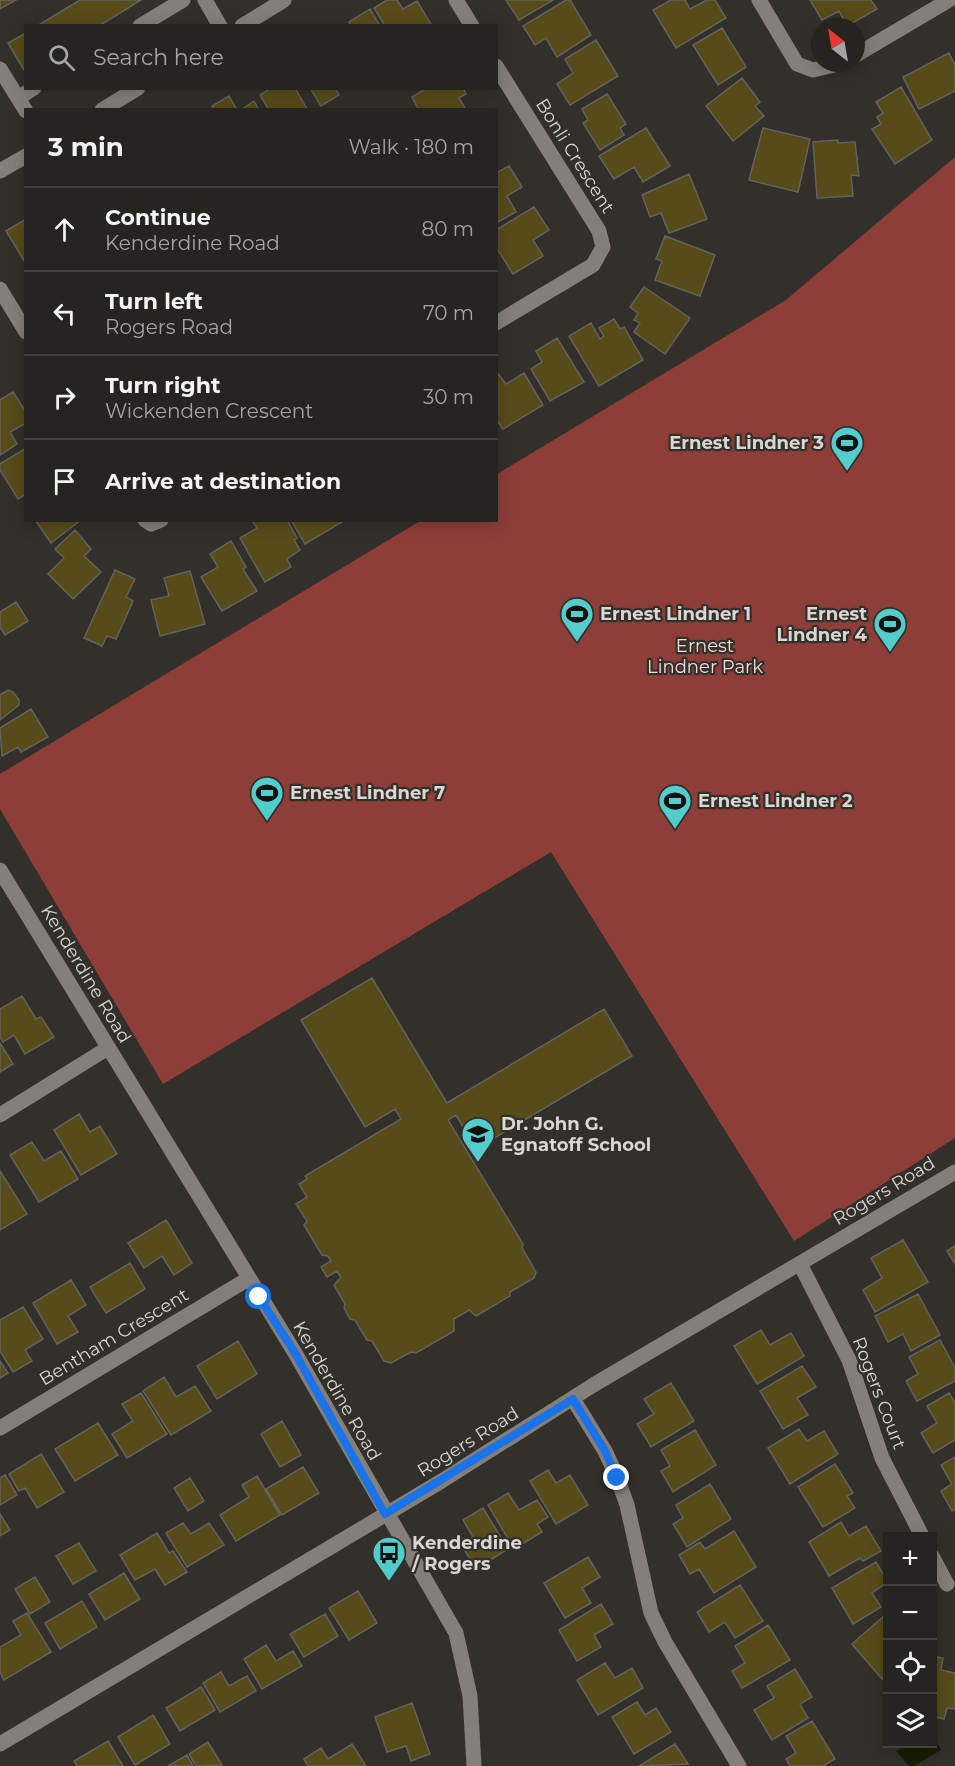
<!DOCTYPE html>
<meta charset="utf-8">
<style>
:root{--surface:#262420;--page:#2e2c29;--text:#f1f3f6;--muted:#a4a4a5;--line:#42413e}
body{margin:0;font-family:Montserrat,sans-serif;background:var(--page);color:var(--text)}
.controls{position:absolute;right:18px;bottom:18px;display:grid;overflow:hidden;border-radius:0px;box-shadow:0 3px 15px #0003}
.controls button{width:54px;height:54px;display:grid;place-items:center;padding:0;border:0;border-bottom:2px solid var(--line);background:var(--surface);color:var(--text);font:30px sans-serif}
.compass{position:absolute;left:811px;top:18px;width:54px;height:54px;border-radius:50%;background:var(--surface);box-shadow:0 3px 15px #0003;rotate:329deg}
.stop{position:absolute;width:18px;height:18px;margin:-14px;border:4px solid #1a73e8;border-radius:50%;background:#fff}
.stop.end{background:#1a73e8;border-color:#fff;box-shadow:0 2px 6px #0008}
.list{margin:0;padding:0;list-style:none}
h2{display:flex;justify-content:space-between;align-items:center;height:78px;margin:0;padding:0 24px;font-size:26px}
h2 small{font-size:20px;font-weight:400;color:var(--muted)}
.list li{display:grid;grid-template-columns:39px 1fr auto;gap:18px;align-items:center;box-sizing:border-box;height:84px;padding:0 24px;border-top:2px solid var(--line)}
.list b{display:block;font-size:22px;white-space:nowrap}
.list p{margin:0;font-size:20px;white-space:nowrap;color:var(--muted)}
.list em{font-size:20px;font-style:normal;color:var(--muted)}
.icon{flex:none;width:33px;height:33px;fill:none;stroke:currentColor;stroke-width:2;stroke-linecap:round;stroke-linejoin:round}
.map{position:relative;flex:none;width:955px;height:1766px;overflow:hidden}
.search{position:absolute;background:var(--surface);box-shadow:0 3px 15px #0003;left:24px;top:24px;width:474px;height:66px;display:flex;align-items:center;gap:15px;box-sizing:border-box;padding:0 21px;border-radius:0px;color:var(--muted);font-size:22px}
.panel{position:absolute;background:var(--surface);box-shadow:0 3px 15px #0003;left:24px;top:108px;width:474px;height:414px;border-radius:0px}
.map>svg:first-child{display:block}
.green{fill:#8d3e39}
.water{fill:#181e04}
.building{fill:#564b19;stroke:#63625c;stroke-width:1.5}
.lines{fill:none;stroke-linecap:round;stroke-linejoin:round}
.minor{stroke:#847f7a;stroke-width:15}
.tertiary{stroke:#847f7a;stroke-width:15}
.route{stroke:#1a73e8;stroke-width:8}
.labels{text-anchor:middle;stroke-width:4.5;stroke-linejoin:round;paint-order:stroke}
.street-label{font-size:18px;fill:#d9d6d3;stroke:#33302b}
.poi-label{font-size:18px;font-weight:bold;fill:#d9d6d3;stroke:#33302b;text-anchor:start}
.park-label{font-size:18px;fill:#f4dad7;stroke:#33302b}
</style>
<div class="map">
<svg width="955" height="1766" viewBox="0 0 955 1766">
<rect width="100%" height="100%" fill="#33302b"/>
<path class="green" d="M955,157V1138L794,1241L551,852L163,1084L0,809V774L420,521L496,520L497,474L786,300Z"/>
<path class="water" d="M933,1736L941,1750L914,1766H909L896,1751L908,1744H932Z"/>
<path class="building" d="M0,0H16L0,9Z
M80,0H141L99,26H37Z
M387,0H397L403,9L417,1L432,26H385L374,8Z
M506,0H553L519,20Z
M566,0H570L591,35L557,57L546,38L535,45L523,26Z
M671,0H685L690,9L707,0H715L726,18L676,48L653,10Z
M810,0H871L877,9L847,26L839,11L822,20Z
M370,9L380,26H351L349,22Z
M722,28L746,67L718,85L693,45Z
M26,33V69L24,70L8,43Z
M596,40L618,76L570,105L557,84L573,73L565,59Z
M949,53L955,65V91L919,109L903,77Z
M742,78L760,102L755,106L764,116L733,141L706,106Z
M901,87L932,140L895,164L872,129L881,124L877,117L883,113L876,102Z
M271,88H295L307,109L269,110L260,95Z
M310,88H338L336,90L339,95L321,106Z
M427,88H463L466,94L459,98L466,110H419L412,97Z
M607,94L626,124L620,128L624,135L600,150L583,123L588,120L582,109Z
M229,96L237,110H214L212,106Z
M254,101L259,110H241Z
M646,128L670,166L643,182L634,167L614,179L599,156Z
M763,128L810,139L798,192L749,180Z
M838,140V143L855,142L859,176L851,175L853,196L817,198L813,142Z
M509,166L522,187L507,196L516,212L496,223V173Z
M689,174L707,219L669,233L661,213L650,217L642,195Z
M534,207L549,230L533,240L543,256L513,274L496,247V230Z
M26,219V264L6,231Z
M665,236L715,255L700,296L655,280L662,261L656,259Z
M644,287L690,318L665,354L634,332L640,323L634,320L638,313L630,307Z
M614,319L620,329L624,327L643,360L599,386L569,336L591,323L600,339L604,336L599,328Z
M557,338L584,382L550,401L531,369L542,362L536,351Z
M496,371L506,384L524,373L543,405L503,429L496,419Z
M13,392L26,412V423L10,432L17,444L0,455V400Z
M26,448V494L18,499L0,470V464Z
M35,520H81L51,543Z
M255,520H287L297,538L294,540L300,550L287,559L291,567L265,582L240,538L257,528L253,522Z
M291,520H341L342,522L305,544Z
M75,530L91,549L84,556L101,572L73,599L48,574L64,558L55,549Z
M231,541L246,567L243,569L257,591L222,611L201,577L218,567L210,554Z
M115,570L135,579L126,597L133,601L116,639L107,636L102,646L84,638Z
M190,571L205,624L160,636L151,600L169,596L164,578Z
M16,602L28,621L5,635L0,627V612Z
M8,690L13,692L19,700V705L0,720V695Z
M31,709L48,737L21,752L18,747L2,756L0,728Z
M372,978L447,1103L604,1009L632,1056L476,1149L456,1115L448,1120L523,1244L522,1248L536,1272L534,1278L510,1292V1296L476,1316L469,1310L454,1319V1331L416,1353L411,1352L391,1363L384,1361L372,1341L367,1340L355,1320L350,1319L344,1308L345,1304L334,1285L341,1277L337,1271L327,1277L321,1267L331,1261L328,1256L322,1255L304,1225L307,1221L296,1204L307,1197L299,1184L307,1179L305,1176L401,1119L395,1109L365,1127L301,1020Z
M22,996L36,1019L41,1017L54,1037L25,1054L14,1035L3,1042L0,1037V1009Z
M0,1043L13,1064L0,1072Z
M79,1114L90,1132L100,1126L117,1154L81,1175L54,1130Z
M32,1142L44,1161L61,1151L78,1179L39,1202L10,1155Z
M0,1171L27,1214L0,1230Z
M166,1220L192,1263L174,1275L162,1256L144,1268L128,1243Z
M903,1240L928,1282L875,1312L863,1290L882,1278L871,1258Z
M955,1246V1264L947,1251Z
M130,1263L145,1289L106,1313L90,1287Z
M71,1280L86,1305L68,1316L78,1332L57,1344L33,1303Z
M918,1294L940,1335L911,1351L903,1334L888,1342L875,1316Z
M23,1307L43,1339L25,1350L32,1361L13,1372L0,1351V1320Z
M761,1330L770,1345L791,1333L804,1356L757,1384L734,1346Z
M940,1340L955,1368V1381L917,1401L906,1381L918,1374L909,1357Z
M238,1341L257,1374L217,1399L197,1366Z
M0,1361L8,1373L0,1378Z
M802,1366L816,1387L797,1398L808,1415L783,1429L760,1391Z
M164,1377L176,1397L195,1386L211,1411L171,1435L143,1391Z
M671,1383L694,1421L651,1447L637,1424L654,1414L644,1399Z
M141,1393L167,1434L127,1458L112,1434L133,1421L122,1404Z
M949,1393L955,1403V1440L933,1453L921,1433L937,1423L927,1406Z
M282,1421L301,1455L280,1467L261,1434Z
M98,1423L118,1455L75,1481L55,1449Z
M799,1429L807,1441L824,1431L838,1454L790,1484L768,1448Z
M695,1430L716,1465L673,1492L661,1471L670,1466L661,1450Z
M41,1454L64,1492L37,1508L25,1488L19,1491L9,1474Z
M955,1457V1509L952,1511L941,1491L952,1484L941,1465Z
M835,1464L853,1493L847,1496L855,1508L823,1527L798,1487Z
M303,1467L319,1493L282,1515L266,1489Z
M548,1470L556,1483L570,1475L588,1505L556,1524L530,1481Z
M5,1475L17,1495L0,1505V1478Z
M257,1476L280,1515L236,1541L220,1515L249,1497L242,1485Z
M190,1478L204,1501L188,1511L174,1488Z
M710,1484L731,1519L687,1547L673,1524L683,1518L676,1505Z
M508,1493L519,1510L537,1500L548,1517L537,1524L542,1532L514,1549L488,1505Z
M483,1508L508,1549L476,1569L461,1544L473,1537L463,1520Z
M0,1514L10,1530L0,1536Z
M841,1522L849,1536L866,1526L881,1551L863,1561L860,1558L829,1576L809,1542Z
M183,1523L191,1534L209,1523L224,1545L187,1567L166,1533Z
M734,1531L756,1567L714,1593L699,1569L690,1574L679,1555L700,1542L705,1549Z
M157,1533L169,1553L173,1551L187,1572L165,1585L155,1569L135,1580L120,1555Z
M79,1543L96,1571L73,1584L56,1556Z
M588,1557L600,1577L582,1588L591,1603L565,1618L544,1583Z
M876,1562L888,1582L872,1593L881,1607L853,1624L832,1588Z
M124,1573L140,1599L105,1620L89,1594Z
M35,1577L50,1602L30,1614L15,1589Z
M740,1585L763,1621L735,1638L725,1622L709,1632L697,1612Z
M358,1591L377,1623L349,1640L329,1608Z
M82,1601L97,1627L60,1649L45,1623Z
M601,1604L613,1624L594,1635L601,1647L577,1661L559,1630Z
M27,1613L51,1652L4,1680L0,1672V1647L21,1635L13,1621Z
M325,1614L338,1636L304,1657L290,1634Z
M886,1614L888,1674L882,1679L852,1644Z
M768,1625L790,1660L742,1688L732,1671L745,1663L735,1646Z
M266,1645L276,1661L293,1651L302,1666L262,1689L244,1659Z
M932,1656L943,1658L941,1670L955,1673V1709L947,1708L944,1719L932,1716Z
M605,1663L615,1678L632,1668L643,1688L598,1715L577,1680Z
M795,1669L812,1697L800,1704L808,1718L772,1740L754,1710L774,1698L767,1686Z
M221,1672L229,1686L247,1676L256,1691L220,1712L203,1683Z
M201,1687L215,1710L180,1731L166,1708Z
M637,1702L645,1715L656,1708L671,1732L634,1754L612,1717Z
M412,1703L430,1754L411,1761L406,1746L387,1752L375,1717Z
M153,1715L170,1744L135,1765L118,1737Z
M812,1721L835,1759L823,1766H790L786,1759L796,1753L786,1736Z
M108,1741L123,1766H77L74,1761Z
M208,1742L222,1765L196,1766L189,1754Z
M352,1744L366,1766H308L304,1759L321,1748L328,1759Z
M675,1744L688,1764L639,1766Z
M187,1755L193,1766H168Z"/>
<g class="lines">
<path class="minor" d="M205,0L220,26
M456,0L472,26
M759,0L797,64L813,70L843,63
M140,26L183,0
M856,55L949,0
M496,66L599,231L603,247L593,265L496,323
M0,69L26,111
M18,98L34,88
M0,289L26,332
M145,520L151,524L161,520
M0,1115L108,1048
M800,1264L849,1360L882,1458L922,1536
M573,1399L605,1451L617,1477L627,1505L651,1613L665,1642L739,1766
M0,1428L248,1279
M932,1556L947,1584
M0,1744L440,1482L595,1384L955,1172"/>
<path class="tertiary" d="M242,26L284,0
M102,110L138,88
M0,171L26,156
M0,870L295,1353L456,1633L470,1696L474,1766"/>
</g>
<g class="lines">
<path class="route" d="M259,1297L295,1353L385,1514L573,1399L605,1451L617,1478"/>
</g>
<defs>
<g id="stadium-pin" transform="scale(1.725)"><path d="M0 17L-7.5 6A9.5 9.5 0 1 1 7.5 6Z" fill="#53cdcb" stroke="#33302b"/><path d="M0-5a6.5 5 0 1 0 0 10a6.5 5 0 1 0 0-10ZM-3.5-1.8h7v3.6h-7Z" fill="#111"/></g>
<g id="school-pin" transform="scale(1.725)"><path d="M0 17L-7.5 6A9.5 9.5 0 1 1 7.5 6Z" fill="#53cdcb" stroke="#33302b"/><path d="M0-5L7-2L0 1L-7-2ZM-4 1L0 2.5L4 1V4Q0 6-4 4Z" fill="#111"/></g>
<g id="bus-pin" transform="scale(1.725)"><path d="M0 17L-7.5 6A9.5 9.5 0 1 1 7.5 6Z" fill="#53cdcb" stroke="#33302b"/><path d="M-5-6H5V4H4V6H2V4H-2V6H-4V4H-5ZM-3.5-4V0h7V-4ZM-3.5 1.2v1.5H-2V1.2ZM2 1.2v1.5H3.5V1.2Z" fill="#111"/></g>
</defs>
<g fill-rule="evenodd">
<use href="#stadium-pin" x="847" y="443"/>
<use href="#stadium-pin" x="577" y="614"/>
<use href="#stadium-pin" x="890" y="624"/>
<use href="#stadium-pin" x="267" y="793"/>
<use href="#stadium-pin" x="675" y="801"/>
<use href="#school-pin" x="478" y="1134"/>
<use href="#bus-pin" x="389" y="1553"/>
</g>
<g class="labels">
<g class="street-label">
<text transform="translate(575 156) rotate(58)" y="6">Bonli Crescent</text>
<text transform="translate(86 974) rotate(59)" y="6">Kenderdine Road</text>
<text transform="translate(884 1191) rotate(-31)" y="6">Rogers Road</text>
<text transform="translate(114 1337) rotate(-31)" y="6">Bentham Crescent</text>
<text transform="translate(337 1391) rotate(60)" y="6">Kenderdine Road</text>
<text transform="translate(879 1393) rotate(69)" y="6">Rogers Court</text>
<text transform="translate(468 1442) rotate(-32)" y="6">Rogers Road</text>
</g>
<g class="poi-label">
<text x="824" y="449" text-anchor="end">Ernest Lindner 3</text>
<text x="600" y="620">Ernest Lindner 1</text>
<text x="867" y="620" text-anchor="end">Ernest<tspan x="867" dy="21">Lindner 4</tspan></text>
<text x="290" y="799">Ernest Lindner 7</text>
<text x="698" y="807">Ernest Lindner 2</text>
<text x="501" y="1130">Dr. John G.<tspan x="501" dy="21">Egnatoff School</tspan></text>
<text x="412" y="1549">Kenderdine<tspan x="412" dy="21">/ Rogers</tspan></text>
</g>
<g class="park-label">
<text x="705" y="652">Ernest<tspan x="705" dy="21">Lindner Park</tspan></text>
</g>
</g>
</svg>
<div class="controls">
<button>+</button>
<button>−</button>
<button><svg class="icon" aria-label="locate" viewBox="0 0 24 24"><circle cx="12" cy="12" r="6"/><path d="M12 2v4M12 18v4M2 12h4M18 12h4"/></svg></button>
<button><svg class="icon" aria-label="layers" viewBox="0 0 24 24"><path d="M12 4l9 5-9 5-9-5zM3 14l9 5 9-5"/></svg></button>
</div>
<svg class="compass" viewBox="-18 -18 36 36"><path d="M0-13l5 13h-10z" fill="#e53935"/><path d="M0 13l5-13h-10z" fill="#a4a4a5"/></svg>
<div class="stop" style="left:259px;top:1297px"></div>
<div class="stop end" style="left:617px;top:1478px"></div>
<div class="search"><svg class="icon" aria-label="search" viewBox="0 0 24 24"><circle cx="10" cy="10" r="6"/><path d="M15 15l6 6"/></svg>Search here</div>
<section class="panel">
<h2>3 min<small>Walk · 180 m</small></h2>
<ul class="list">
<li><svg class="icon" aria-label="ahead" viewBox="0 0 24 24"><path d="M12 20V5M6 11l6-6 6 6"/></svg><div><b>Continue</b><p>Kenderdine Road</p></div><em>80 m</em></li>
<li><svg class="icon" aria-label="left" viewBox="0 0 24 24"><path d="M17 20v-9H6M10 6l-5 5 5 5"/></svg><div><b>Turn left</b><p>Rogers Road</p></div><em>70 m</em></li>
<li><svg class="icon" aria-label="right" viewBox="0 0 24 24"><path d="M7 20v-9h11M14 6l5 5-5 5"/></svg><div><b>Turn right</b><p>Wickenden Crescent</p></div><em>30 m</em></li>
<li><svg class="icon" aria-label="arrive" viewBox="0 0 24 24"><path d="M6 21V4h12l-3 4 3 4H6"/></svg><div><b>Arrive at destination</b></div></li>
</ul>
</section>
</div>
